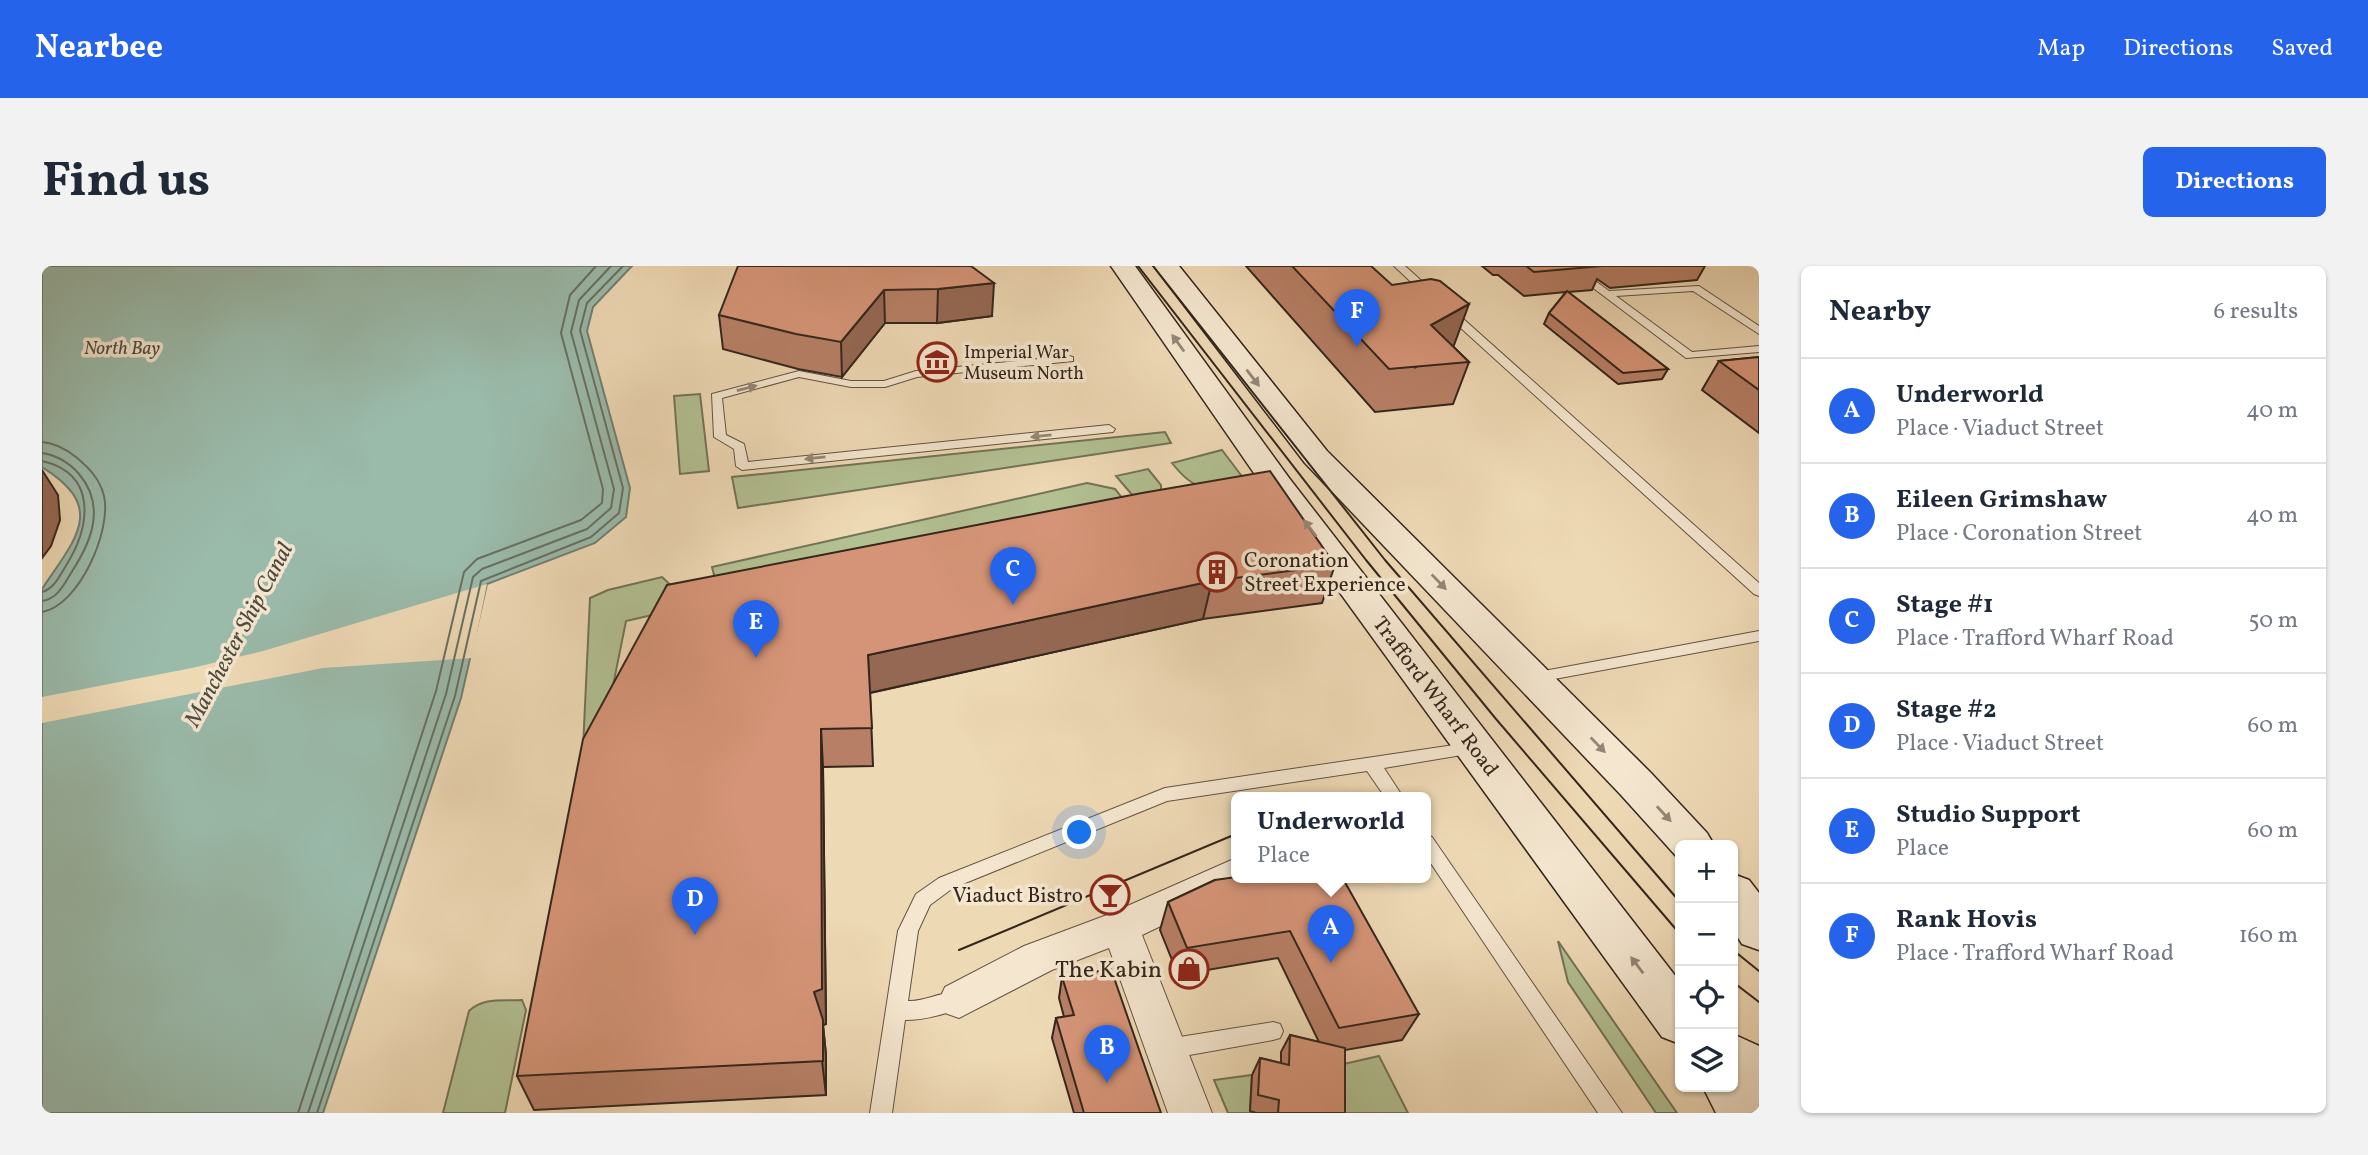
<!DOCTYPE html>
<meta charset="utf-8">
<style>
:root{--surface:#fff;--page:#f2f2f3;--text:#1f2937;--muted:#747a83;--line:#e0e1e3;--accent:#2563eb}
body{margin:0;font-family:Vollkorn,serif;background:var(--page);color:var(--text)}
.controls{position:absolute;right:21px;bottom:21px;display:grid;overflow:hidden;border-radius:10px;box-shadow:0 2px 5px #0004}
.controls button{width:63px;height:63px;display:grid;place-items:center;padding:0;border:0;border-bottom:2px solid var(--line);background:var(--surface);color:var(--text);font:35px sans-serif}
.you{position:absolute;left:1038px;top:567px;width:24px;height:24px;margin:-18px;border:5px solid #fff;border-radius:50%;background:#1a73e8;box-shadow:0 0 0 10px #1a73e833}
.badge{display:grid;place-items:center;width:46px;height:46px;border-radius:50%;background:var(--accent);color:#fff;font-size:23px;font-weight:700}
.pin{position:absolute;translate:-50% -58px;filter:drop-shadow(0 2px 4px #0008)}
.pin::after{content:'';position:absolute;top:37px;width:24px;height:21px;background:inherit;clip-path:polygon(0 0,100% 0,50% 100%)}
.popup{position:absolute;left:1189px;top:526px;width:200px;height:91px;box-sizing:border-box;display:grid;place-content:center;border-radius:10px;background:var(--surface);filter:drop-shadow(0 2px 5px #0005);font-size:23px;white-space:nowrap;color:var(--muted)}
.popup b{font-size:26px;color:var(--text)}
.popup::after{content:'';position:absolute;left:50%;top:100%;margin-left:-14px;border:14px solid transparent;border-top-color:var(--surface)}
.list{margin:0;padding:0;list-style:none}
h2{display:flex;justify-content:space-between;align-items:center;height:91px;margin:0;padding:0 28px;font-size:30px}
h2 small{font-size:23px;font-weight:400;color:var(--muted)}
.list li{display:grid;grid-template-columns:46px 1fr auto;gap:21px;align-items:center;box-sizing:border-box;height:105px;padding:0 28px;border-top:2px solid var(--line)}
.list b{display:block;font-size:26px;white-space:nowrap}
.list p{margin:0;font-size:23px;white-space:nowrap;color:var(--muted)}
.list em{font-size:23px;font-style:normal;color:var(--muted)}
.icon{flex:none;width:38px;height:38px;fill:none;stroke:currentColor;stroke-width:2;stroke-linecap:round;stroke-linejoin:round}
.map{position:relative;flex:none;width:1717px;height:847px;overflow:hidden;border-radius:10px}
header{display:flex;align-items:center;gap:42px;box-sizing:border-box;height:98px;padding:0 35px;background:var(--accent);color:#fff}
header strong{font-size:33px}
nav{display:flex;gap:38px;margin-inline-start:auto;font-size:24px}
.intro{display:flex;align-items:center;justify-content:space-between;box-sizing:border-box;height:168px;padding:0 42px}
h1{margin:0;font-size:49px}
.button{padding:18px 32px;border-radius:10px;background:var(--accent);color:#fff;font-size:24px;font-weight:700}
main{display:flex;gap:42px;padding:0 42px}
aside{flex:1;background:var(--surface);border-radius:10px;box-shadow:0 2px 5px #0004}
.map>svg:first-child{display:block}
.green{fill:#b2c092;stroke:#737357;stroke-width:2}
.water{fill:#9abaaa;stroke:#717f71;stroke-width:2}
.pier{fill:#eed9b5}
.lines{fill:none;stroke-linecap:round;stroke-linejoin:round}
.shore{stroke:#677063;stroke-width:2}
.lane-casing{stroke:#625342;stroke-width:2}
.street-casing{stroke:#625342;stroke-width:2}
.secondary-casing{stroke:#34261c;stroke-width:3}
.lane{fill:#f4e6cf;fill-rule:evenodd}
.street{fill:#f4e6cf;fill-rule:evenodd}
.secondary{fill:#f4e6cf;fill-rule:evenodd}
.tram{stroke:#34261c;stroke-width:2}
.wall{fill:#b77f66;stroke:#34261c;stroke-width:2}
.shaded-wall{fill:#956853;stroke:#34261c;stroke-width:2}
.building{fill:#d59477;stroke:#34261c;stroke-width:2}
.oneway{fill:#948676}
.labels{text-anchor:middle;stroke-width:7;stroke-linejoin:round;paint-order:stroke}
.far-poi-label{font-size:18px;fill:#34261c;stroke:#f4e6cf;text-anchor:start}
.far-water-label{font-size:19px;font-style:italic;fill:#4e4b40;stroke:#f4e6cf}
.poi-label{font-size:21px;fill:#34261c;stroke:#f4e6cf;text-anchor:start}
.street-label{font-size:21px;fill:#34261c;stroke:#f4e6cf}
.water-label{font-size:23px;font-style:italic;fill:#4e4b40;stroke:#f4e6cf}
.near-poi-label{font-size:24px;fill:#34261c;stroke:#f4e6cf;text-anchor:end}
</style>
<header>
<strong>Nearbee</strong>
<nav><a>Map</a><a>Directions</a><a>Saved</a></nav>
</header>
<div class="intro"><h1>Find us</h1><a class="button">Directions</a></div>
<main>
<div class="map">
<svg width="1717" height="847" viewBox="0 0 1717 847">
<rect width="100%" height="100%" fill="#eed9b5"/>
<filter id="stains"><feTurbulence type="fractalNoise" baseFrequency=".00286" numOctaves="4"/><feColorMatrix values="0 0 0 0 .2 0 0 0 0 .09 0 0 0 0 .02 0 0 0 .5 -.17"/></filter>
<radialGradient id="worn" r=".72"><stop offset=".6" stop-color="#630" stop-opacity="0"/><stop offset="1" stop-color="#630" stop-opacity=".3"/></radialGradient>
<path class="green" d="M658,128L667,205L638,208L632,130Z
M1123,166L1129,177L696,242L690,211Z
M1180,184L1205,217C1167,224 1155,229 1130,197Z
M1106,203L1119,219V227L1098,238L1074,210Z
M1045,217L1073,223L1098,254L677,329L670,301Z
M620,311L635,325L623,346L584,355L545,549L538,547L548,332L566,324Z
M1516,675L1635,847H1614L1526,716Z
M480,734L484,744L463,847H401L427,745C441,731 461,735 480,734Z
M1337,790L1366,847H1292L1293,800Z
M1210,809L1208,845L1213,847H1186L1172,814Z"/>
<path class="water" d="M0,0H590L551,41L545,65L588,222L584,251L553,277L445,318L419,432L281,847H0V323C33,273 66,242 0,201Z"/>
<path class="pier" d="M445,318L430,392L281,402L0,457V431L150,402L221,385Z"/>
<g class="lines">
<path class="shore" d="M0,176C13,177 24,183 34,191C47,202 58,213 62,230C70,264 37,340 0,346
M0,187C14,189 28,197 37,208C64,240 50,275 29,307C22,319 15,333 0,335
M0,195C56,208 48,260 25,298C18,309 13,322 0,326
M256,847L394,425L422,306L435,293L539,254L560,237L561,223L519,67L528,29L554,0
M266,847L404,428L431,311L440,303L545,263L569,242L572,223L529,66L537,34L569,0
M275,847L413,430L439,315L549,271L577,247L581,222L538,64L545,37L581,0"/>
<g class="lane-casing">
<path id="lane" d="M1352,0H1363L1392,26V30H1384Z
M1522,0H1533L1567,25L1657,20L1717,60V68L1651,25L1574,30L1650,86L1717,80V86L1644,92Z
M1400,41H1408L1717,317V330L1712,328L1400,45Z
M1027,90L1031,91V95L875,111L843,121H809L757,111L680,132L684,169L702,178L706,196L1067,159L1073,163L1071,166L700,204L694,200L692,183L672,171L670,128L757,105L809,115H842L874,105Z
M1717,365V375L1491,417L1483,412L1491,407Z
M1432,476L1438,478L1440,482L1438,486L1342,502L1361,531H1343L1325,505L1125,535L911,622L888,639L876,665L866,735C884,736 907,721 924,728L927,734L924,740C904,748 884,754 863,754L850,847H828L856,665L874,628L897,612L1123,522Z
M1384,569L1390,571L1580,847H1556L1384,590Z
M1231,756L1238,758L1241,765L1238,772L1231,774L1125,793L1118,790L1115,783L1118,776L1125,773Z"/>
</g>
<g class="street-casing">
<path id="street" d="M1194,592V611H1210L1207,618L1100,669L1170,847H1126L1067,682L1010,704L917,752L903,747L897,734L903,721L982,680L1065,649Z"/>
</g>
<g class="secondary-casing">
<path id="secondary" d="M1069,0H1093L1247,212L1638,716V778L1620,771L1225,226Z
M1112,0H1137L1285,185L1609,507L1665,567L1672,579H1638V593L1635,591L1579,529L1263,197Z
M1691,608L1707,614L1717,627V684L1700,678L1691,664Z
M1691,768L1717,780V847H1674L1661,821H1691Z"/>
</g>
<use href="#lane" class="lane"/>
<use href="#street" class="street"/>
<use href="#secondary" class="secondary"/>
<path class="tram" d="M1096,0L1324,294L1454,453L1638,668
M1111,0L1343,294L1638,636
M917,684L1194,568
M1691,684L1717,705
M1691,716L1717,736"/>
</g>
<path class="wall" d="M929,0L950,50L895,57H843L800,111L756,103L681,83L677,49Z
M1204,0H1329L1427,96L1411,138L1333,146Z
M1440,0H1663L1655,14L1568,22L1555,13L1550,24L1526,26L1626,103L1620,113L1576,118L1502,58L1507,47L1524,26L1482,30L1456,9H1451Z
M1717,91V167L1660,124L1677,95Z
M1293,299L1280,337L1161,353L828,427L831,500L781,501L784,758L781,759L784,789V829L492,844L475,810L625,319Z
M1173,614L1377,748L1360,774L1303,784V847H1214L1208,845L1210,809L1218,792L1239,797V786L1248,769L1277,776L1236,692L1136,709L1118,664L1126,636Z
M1020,711L1119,847H1032L1010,772L1014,752L1022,751L1017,732Z"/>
<path class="shaded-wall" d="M952,17L950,50L895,57L896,23Z
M842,24L843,57L800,111L799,76Z
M1427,38L1412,79L1374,101L1389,59Z
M0,204L16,229L18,254L9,280L0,292Z
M1170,315L1161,353L827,427L826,389Z
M779,463L781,501L784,758L781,759L784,789V829L772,726Z"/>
<path class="building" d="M696,0H929L952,17L896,23L842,24L799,76L754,68L677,49Z
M1250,0H1329L1350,19L1389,13L1398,15L1427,38L1389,59L1427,96L1347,103Z
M1484,0H1560L1492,6Z
M1525,25L1626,103L1581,107L1507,47Z
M1717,91V124L1677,95Z
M1228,205L1293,299L1170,315L826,389L830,462L779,463L780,723L772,726L781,754V795L475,810L541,473L625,319L1100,227Z
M1194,611H1300L1377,748L1297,762L1248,665L1145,682L1126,636L1173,614Z
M1069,703L1119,847H1042L1014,752L1032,749L1020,711Z
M1248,769L1303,782V847H1236L1237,834L1216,829L1218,792L1247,799Z"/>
<defs><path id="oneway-solid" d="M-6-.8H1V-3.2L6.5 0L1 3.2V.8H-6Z" transform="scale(1.75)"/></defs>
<g class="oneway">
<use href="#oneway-solid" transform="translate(1136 77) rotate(-126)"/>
<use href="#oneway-solid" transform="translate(1211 112) rotate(52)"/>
<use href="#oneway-solid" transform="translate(705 122) rotate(-14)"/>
<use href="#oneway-solid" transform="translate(999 170) rotate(174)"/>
<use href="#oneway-solid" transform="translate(773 192) rotate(174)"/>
<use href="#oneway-solid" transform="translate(1268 262) rotate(-127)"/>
<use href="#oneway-solid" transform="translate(1397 316) rotate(46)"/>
<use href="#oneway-solid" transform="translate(1556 479) rotate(46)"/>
<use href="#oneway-solid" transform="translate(1622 548) rotate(47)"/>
<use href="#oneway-solid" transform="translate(1595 699) rotate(-127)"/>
</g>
<defs>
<g id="museum-ring" transform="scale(2.0125)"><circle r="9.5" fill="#f4e6cf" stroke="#8f2418" stroke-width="1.5"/><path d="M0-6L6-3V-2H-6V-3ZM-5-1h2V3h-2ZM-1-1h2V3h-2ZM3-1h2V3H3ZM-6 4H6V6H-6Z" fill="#8f2418"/></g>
<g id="building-ring" transform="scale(2.0125)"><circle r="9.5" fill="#f4e6cf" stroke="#8f2418" stroke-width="1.5"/><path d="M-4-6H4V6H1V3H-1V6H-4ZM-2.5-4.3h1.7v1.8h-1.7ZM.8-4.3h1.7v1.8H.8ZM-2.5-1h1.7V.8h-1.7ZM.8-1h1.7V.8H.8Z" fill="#8f2418"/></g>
<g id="bar-ring" transform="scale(2.0125)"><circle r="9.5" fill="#f4e6cf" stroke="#8f2418" stroke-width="1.5"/><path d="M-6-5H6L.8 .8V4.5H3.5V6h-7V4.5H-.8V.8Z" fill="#8f2418"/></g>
<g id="shop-ring" transform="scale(2.0125)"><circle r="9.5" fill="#f4e6cf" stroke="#8f2418" stroke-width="1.5"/><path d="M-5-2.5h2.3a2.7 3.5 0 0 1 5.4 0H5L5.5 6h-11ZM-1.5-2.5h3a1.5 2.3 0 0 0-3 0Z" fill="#8f2418"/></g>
</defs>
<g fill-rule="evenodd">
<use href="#museum-ring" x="895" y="96"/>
<use href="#building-ring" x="1175" y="306"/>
<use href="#bar-ring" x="1068" y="629"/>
<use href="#shop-ring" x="1147" y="703"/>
</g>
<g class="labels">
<g class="far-poi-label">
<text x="922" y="92">Imperial War<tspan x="922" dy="21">Museum North</tspan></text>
</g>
<g class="far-water-label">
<text x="80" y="88">North Bay</text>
</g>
<g class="poi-label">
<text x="1202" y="301">Coronation<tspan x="1202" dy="24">Street Experience</tspan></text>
<text x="1041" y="636" text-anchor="end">Viaduct Bistro</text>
</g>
<g class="street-label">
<text transform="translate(1394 430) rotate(53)" y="7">Trafford Wharf Road</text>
</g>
<g class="water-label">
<text transform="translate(196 368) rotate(-62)" y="8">Manchester Ship Canal</text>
</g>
<g class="near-poi-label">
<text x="1120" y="711">The Kabin</text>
</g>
</g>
<rect width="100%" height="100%" filter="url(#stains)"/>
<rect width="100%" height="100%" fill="url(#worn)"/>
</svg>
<div class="controls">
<button>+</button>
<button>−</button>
<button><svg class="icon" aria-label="locate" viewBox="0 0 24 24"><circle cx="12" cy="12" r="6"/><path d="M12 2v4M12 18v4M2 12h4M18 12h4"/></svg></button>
<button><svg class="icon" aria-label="layers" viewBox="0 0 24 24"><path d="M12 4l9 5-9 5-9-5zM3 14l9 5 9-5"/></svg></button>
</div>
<div class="you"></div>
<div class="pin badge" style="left:1289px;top:697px">A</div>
<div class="popup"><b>Underworld</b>Place</div>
<div class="pin badge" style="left:1065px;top:817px">B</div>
<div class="pin badge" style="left:971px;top:339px">C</div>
<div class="pin badge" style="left:653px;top:669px">D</div>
<div class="pin badge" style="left:714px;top:392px">E</div>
<div class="pin badge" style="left:1315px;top:81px">F</div>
</div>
<aside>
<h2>Nearby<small>6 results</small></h2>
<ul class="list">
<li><span class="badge">A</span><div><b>Underworld</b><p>Place · Viaduct Street</p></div><em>40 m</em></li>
<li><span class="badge">B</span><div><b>Eileen Grimshaw</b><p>Place · Coronation Street</p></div><em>40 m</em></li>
<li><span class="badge">C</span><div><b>Stage #1</b><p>Place · Trafford Wharf Road</p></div><em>50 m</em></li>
<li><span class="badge">D</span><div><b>Stage #2</b><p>Place · Viaduct Street</p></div><em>60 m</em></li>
<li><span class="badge">E</span><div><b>Studio Support</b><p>Place</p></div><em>60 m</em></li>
<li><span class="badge">F</span><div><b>Rank Hovis</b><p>Place · Trafford Wharf Road</p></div><em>160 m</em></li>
</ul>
</aside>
</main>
